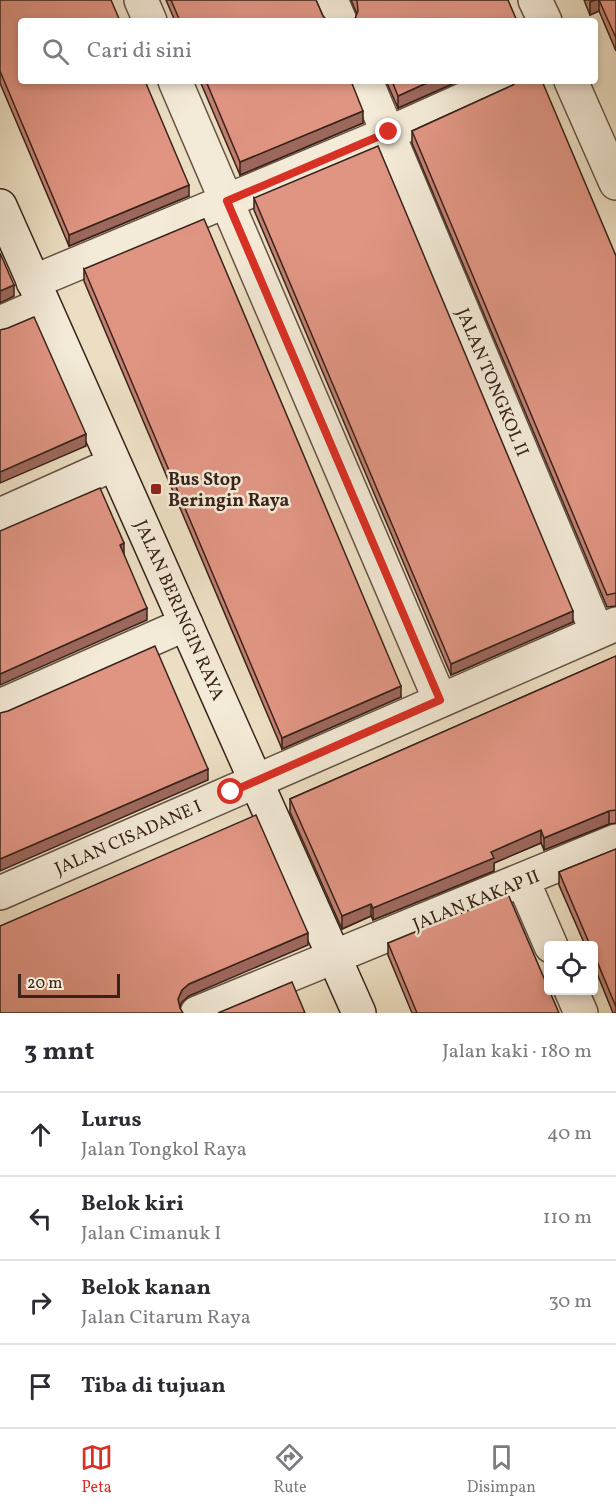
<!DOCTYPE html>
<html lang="id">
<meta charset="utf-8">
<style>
:root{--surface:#fff;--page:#f2f2f3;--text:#2b2b33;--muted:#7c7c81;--line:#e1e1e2;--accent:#d93025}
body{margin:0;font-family:Vollkorn,serif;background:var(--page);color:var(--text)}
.controls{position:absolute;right:18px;bottom:18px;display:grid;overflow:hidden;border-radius:6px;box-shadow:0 3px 9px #0003}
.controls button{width:54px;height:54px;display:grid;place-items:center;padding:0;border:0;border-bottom:2px solid var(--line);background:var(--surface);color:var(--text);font:30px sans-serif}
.scale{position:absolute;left:18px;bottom:15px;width:102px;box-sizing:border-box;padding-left:6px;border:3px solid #38221a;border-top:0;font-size:16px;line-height:21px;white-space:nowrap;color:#38221a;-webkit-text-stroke:4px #f3ead7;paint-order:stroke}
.stop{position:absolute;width:18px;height:18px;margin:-14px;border:4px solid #d93025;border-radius:50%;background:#fff}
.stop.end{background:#d93025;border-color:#fff;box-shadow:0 2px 6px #0008}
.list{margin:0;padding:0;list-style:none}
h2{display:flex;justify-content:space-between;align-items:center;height:78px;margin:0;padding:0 24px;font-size:26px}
h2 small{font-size:20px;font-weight:400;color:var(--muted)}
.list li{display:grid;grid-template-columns:39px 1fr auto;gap:18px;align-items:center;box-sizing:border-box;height:84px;padding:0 24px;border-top:2px solid var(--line)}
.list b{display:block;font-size:22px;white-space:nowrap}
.list p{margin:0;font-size:20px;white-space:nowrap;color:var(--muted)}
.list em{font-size:20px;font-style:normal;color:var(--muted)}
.icon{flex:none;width:33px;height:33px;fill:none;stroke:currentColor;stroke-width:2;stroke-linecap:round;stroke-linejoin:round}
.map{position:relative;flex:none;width:616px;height:1013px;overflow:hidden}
.search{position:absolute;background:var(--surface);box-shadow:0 3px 9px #0003;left:18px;right:18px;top:18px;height:66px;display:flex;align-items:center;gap:15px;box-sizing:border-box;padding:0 21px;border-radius:6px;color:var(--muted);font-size:22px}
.sheet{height:414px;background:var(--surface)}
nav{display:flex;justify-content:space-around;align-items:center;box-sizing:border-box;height:84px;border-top:2px solid var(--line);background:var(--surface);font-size:16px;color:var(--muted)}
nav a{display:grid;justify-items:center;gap:3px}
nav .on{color:var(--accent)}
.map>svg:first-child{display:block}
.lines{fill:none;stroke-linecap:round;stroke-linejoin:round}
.street-casing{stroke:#655144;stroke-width:36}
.secondary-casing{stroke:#38221a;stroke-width:36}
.street{stroke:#f3ead7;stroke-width:33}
.secondary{stroke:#f3ead7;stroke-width:33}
.wall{fill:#c18071;stroke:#38221a;stroke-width:1.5}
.shaded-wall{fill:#9d685c;stroke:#38221a;stroke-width:1.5}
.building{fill:#e09583;stroke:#38221a;stroke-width:1.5}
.route{stroke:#d93025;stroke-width:8}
.poi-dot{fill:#8f2418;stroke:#f3ead7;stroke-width:2}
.labels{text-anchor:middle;stroke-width:5;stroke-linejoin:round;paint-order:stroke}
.street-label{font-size:18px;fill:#38221a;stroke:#f3ead7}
.poi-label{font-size:18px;font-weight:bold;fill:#38221a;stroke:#f3ead7;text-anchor:start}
</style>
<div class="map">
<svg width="616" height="1013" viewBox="0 0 616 1013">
<rect width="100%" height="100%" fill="#ecdec2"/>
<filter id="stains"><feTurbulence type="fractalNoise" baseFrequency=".00333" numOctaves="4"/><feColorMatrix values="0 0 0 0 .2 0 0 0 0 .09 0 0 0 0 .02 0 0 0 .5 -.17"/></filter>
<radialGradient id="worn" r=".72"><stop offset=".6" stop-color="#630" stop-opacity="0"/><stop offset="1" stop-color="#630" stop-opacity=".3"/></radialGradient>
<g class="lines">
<g class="street-casing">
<path id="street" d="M141,0L150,21
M331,0L340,21
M535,0L545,21
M175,81L440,700
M366,81L597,632
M571,81L616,183
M33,282L389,133L505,81
M0,323L43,304
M0,515L114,464
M0,706L186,624
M523,881L551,946
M0,893L616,624
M571,990L581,1013
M197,1013L616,841"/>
</g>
<g class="secondary-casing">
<path id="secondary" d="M0,206L359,1013"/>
</g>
<use href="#street" class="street"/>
<use href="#secondary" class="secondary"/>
</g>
<path class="wall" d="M0,0L189,196L69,246L0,83Z
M166,0H316L323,16L327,21H175Z
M351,0H508L355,19L357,14Z
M584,0H616V51L599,11L590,15Z
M200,81H351L363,123L240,175Z
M386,81H459L398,108Z
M513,85L616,256V606L607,607L412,143V131Z
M254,198L573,622L451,675L254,210Z
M84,269L401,697L282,749L84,281Z
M616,656V823L609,824L544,850L541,843L494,863V871L373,920L371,916L342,929L290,812V799Z
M616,849V1013H613L594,966V945H585L559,885V872Z
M388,943L559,1013H412L388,955Z"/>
<path class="shaded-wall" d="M595,0H599V11L590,15V2Z
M431,81H459L398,108V96Z
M363,111V123L240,175V162Z
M189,185V196L69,246V235Z
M14,285V296L0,303V291Z
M86,434V446L0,483V472Z
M124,543V555L120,545Z
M147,608V620L0,685V674Z
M573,611V622L451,675V664Z
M401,686V697L282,749V738Z
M208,769V780L0,871V859Z
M609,811V824L544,850V838Z
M541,830V843L494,863V871L373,920V908L491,852Z
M371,904V916L342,929V916Z
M308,933V945L189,996L182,1002L178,1011V999L182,990L189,984Z"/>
<path class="building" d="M0,0H111L120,21H21V81H145L189,185L69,235L0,71Z
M171,0H316L323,16L327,21H180Z
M357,0H508L517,21H353L355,19L358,11Z
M599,0H616V38Z
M206,81H351L363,111L240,162Z
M392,81H431L398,96Z
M518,81H542L616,256V593L607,595L412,131L513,85Z
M378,146L573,611L451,664L254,198Z
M204,219L401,686L282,738L84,269Z
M0,253L14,285L0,291Z
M34,317L86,434L0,472V330L8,328Z
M100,488L124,543L120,545L147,608L0,674V531Z
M155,646L208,769L0,859V713L8,711Z
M616,656V810L609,811L544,838L541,830L491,852L494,858L373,908L371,904L342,916L290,799Z
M256,815L308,933L189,984L182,990L178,999L180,1008L183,1013H0V926Z
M616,849V1007L594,954V945H590L559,872Z
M508,894L559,1013H417L388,943Z
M292,982L305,1013H218Z"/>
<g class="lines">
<path class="route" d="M231,792L440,700L227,201L389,132"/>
</g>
<rect class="poi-dot" x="150" y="483" width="12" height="12" rx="3"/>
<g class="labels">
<g class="street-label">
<text transform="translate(493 382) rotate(67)" y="6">JALAN TONGKOL II</text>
<text transform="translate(180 610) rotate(66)" y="6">JALAN BERINGIN RAYA</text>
<text transform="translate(128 837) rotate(-24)" y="6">JALAN CISADANE I</text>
<text transform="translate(476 900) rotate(-22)" y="6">JALAN KAKAP II</text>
</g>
<g class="poi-label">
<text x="168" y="485">Bus Stop<tspan x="168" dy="21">Beringin Raya</tspan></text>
</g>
</g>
<rect width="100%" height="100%" filter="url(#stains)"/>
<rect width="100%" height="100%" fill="url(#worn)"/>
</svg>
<div class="controls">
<button><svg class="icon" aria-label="locate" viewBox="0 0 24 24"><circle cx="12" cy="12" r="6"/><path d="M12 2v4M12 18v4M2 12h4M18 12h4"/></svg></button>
</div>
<div class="scale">20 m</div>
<div class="stop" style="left:231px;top:792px"></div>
<div class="stop end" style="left:389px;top:132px"></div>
<div class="search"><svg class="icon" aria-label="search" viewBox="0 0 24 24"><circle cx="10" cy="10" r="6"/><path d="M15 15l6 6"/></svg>Cari di sini</div>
</div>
<section class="sheet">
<h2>3 mnt<small>Jalan kaki · 180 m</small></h2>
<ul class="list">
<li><svg class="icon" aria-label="ahead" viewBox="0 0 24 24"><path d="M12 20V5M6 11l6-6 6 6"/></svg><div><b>Lurus</b><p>Jalan Tongkol Raya</p></div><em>40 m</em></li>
<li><svg class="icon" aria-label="left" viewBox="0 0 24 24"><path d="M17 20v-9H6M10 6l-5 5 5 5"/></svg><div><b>Belok kiri</b><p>Jalan Cimanuk I</p></div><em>110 m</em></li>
<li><svg class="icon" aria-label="right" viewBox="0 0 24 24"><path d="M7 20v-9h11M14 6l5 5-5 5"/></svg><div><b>Belok kanan</b><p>Jalan Citarum Raya</p></div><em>30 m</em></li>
<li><svg class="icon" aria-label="arrive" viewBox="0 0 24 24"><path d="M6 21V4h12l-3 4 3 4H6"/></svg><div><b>Tiba di tujuan</b></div></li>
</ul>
</section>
<nav>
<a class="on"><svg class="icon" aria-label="map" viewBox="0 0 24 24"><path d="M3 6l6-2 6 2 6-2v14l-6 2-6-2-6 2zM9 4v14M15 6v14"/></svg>Peta</a>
<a><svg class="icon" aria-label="directions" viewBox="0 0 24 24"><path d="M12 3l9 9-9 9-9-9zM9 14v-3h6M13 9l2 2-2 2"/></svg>Rute</a>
<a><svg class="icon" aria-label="saved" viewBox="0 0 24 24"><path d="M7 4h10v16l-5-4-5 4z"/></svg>Disimpan</a>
</nav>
